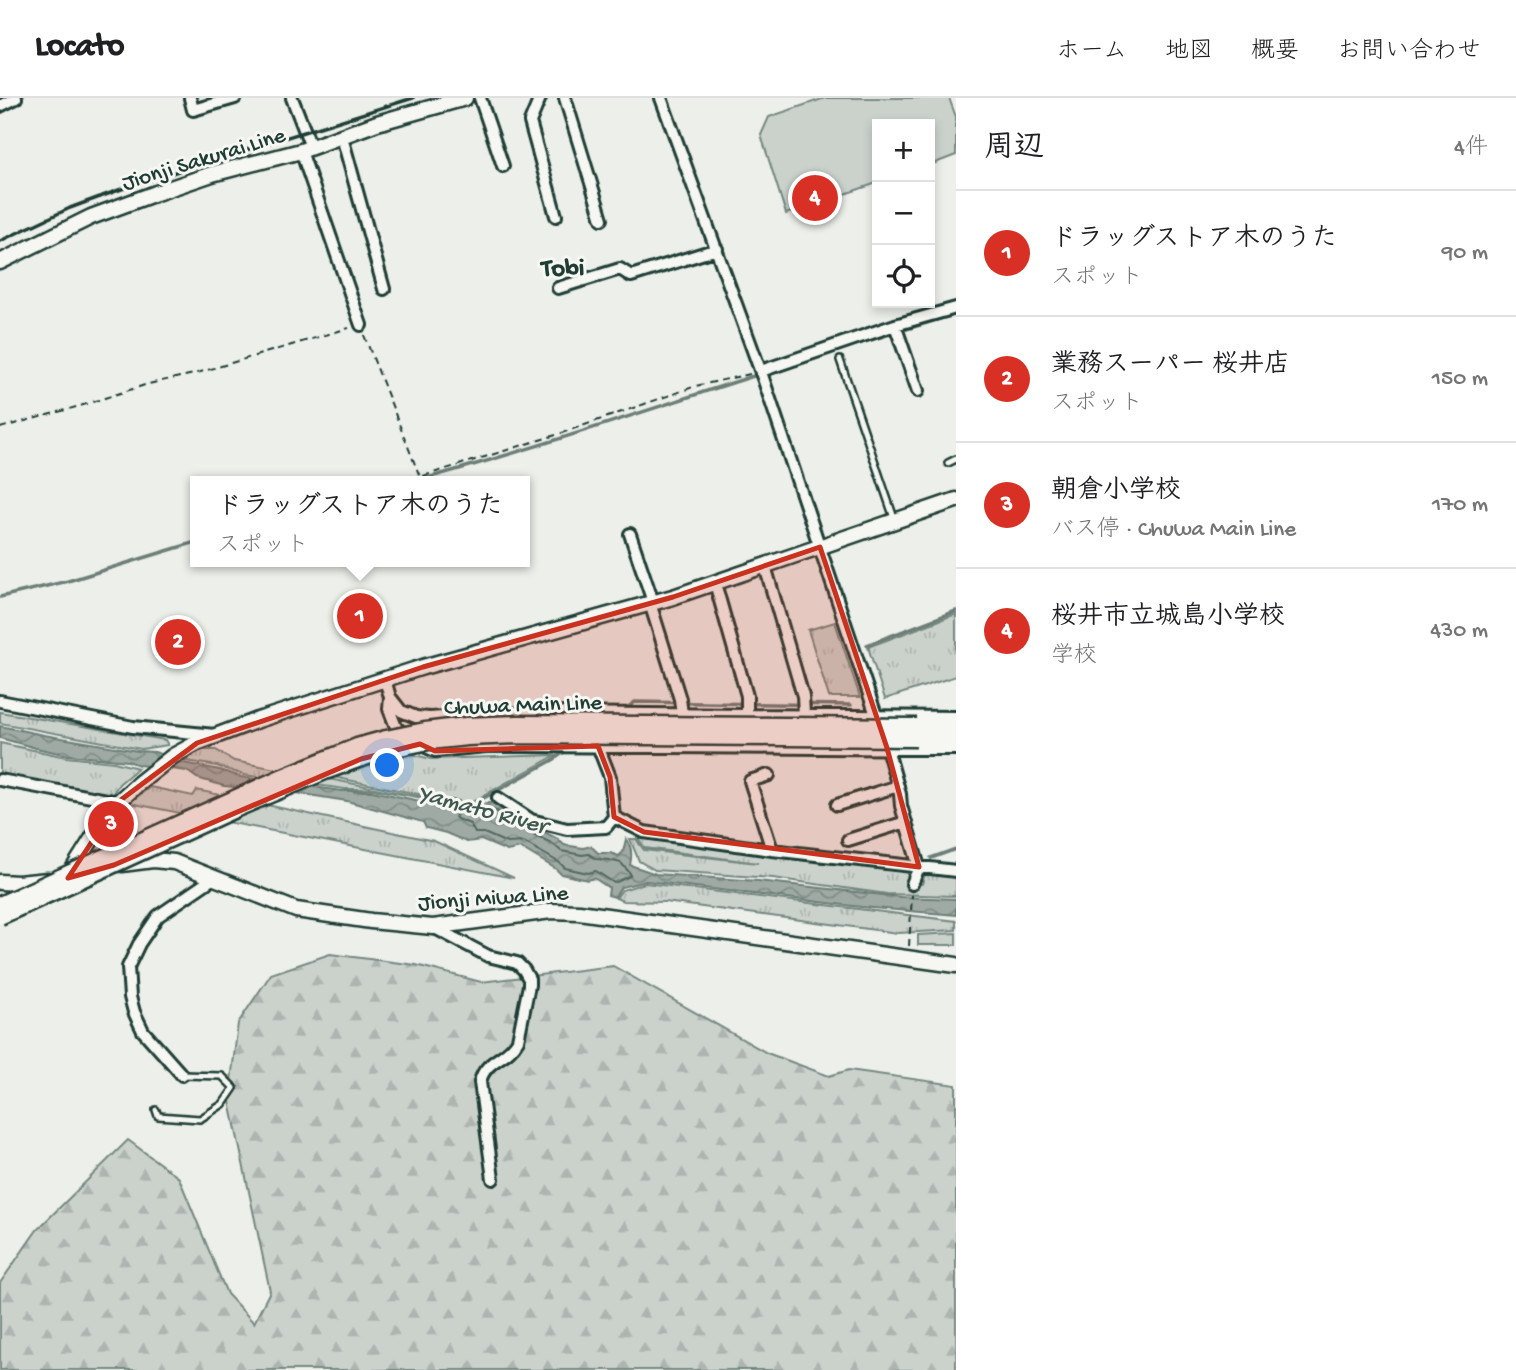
<!DOCTYPE html>
<html lang="ja">
<meta charset="utf-8">
<style>
:root{--surface:#fff;--page:#f6f6f6;--text:#202124;--muted:#757577;--line:#e0e0e0;--accent:#d93025}
body{margin:0;font-family:"Gochi Hand","Klee One",sans-serif;background:var(--page);color:var(--text)}
.controls{position:absolute;right:21px;top:21px;display:grid;overflow:hidden;border-radius:0px;box-shadow:0 4px 10px #0003}
.controls button{width:63px;height:63px;display:grid;place-items:center;padding:0;border:0;border-bottom:2px solid var(--line);background:var(--surface);color:var(--text);font:35px sans-serif}
.you{position:absolute;left:388px;top:668px;width:24px;height:24px;margin:-18px;border:5px solid #fff;border-radius:50%;background:#1a73e8;box-shadow:0 0 0 10px #1a73e833}
.badge{display:grid;place-items:center;width:46px;height:46px;border-radius:50%;background:var(--accent);color:#fff;font-size:23px;font-weight:700}
.pin{position:absolute;translate:-50% -50%;border:4px solid #fff;box-shadow:0 2px 7px #0006}
.popup{position:absolute;left:190px;top:378px;width:340px;height:91px;box-sizing:border-box;display:grid;place-content:center;border-radius:0px;background:var(--surface);filter:drop-shadow(0 2px 5px #0005);font-size:23px;white-space:nowrap;color:var(--muted)}
.popup b{font-size:26px;color:var(--text)}
.popup::after{content:'';position:absolute;left:50%;top:100%;margin-left:-14px;border:14px solid transparent;border-top-color:var(--surface)}
.list{margin:0;padding:0;list-style:none}
h2{display:flex;justify-content:space-between;align-items:center;height:91px;margin:0;padding:0 28px;font-size:30px}
h2 small{font-size:23px;font-weight:400;color:var(--muted)}
.list li{display:grid;grid-template-columns:46px 1fr auto;gap:21px;align-items:center;box-sizing:border-box;height:126px;padding:0 28px;border-top:2px solid var(--line)}
.list b{display:block;font-size:26px;white-space:nowrap}
.list p{margin:0;font-size:23px;white-space:nowrap;color:var(--muted)}
.list em{font-size:23px;font-style:normal;color:var(--muted)}
.icon{flex:none;width:38px;height:38px;fill:none;stroke:currentColor;stroke-width:2;stroke-linecap:round;stroke-linejoin:round}
.map{position:relative;flex:none;width:956px;height:1272px;overflow:hidden}
header{display:flex;align-items:center;gap:42px;box-sizing:border-box;height:98px;padding:0 35px;background:var(--surface);border-bottom:2px solid var(--line)}
header strong{font-size:33px}
nav{display:flex;gap:38px;margin-inline-start:auto;font-size:24px}
main{display:flex}
aside{flex:1;background:var(--surface)}
.map>svg:first-child{display:block}
.grass{fill:url(#grass-tufts);stroke:#758880;stroke-width:2}
.forest{fill:url(#forest-firs);stroke:#758880;stroke-width:2}
.pitch{fill:#cbd2cc;stroke:#758880;stroke-width:2}
.water{fill:url(#water-waves);stroke:#6c7e77;stroke-width:2}
.lines{fill:none;stroke-linecap:round;stroke-linejoin:round}
.shore{stroke:#526961;stroke-width:2}
.stream{stroke:#6c7e77;stroke-width:3.5}
.lane-casing{stroke:#1f3d34;stroke-width:10}
.street-casing{stroke:#1f3d34;stroke-width:16}
.secondary-casing{stroke:#1f3d34;stroke-width:19}
.path{stroke:#1f3d34;stroke-width:2;stroke-dasharray:7 5;stroke-linecap:butt}
.lane{stroke:#f6f6f2;stroke-width:5}
.street{stroke:#f6f6f2;stroke-width:10}
.secondary{stroke:#f6f6f2;stroke-width:14}
.rail{stroke:#1f3d34;stroke-width:3.5}
.secondary-bridge-casing{stroke:#1f3d34;stroke-width:19;stroke-linecap:butt}
.secondary-bridge{stroke:#f6f6f2;stroke-width:14}
.marked{fill:#c8321e;fill-opacity:0.2;stroke:#c8321e;stroke-width:5;stroke-linejoin:round}
.labels{text-anchor:middle;stroke-width:6;stroke-linejoin:round;paint-order:stroke}
.street-label{font-size:23px;fill:#1f3d34;stroke:#f6f6f2}
.water-label{font-size:24px;font-style:italic;fill:#3f5850;stroke:#f6f6f2}
.quarter-label{font-size:26px;font-weight:bold;fill:#1f3d34;stroke:#f6f6f2}
</style>
<header>
<strong>Locato</strong>
<nav><a>ホーム</a><a>地図</a><a>概要</a><a>お問い合わせ</a></nav>
</header>
<main>
<div class="map">
<svg width="956" height="1272" viewBox="0 0 956 1272">
<defs>
<pattern id="grass-tufts" width="24" height="20" patternUnits="userSpaceOnUse" patternTransform="scale(1.75)"><rect width="24" height="20" fill="#cbd2cc"/><path d="M3 7l-1-3M5 7V3M7 7l1-3M15 17l-1-3M17 17v-4M19 17l1-3" fill="none" stroke="#aeb5b0"/></pattern>
<pattern id="forest-firs" width="22" height="20" patternUnits="userSpaceOnUse" patternTransform="scale(1.75)"><rect width="22" height="20" fill="#cbd2cc"/><path d="M5 1l3.5 6h-7zM16 11l3.5 6h-7z" fill="#aeb5b0"/></pattern>
<pattern id="water-waves" width="16" height="10" patternUnits="userSpaceOnUse" patternTransform="scale(1.75)"><rect width="16" height="10" fill="#9faaa4"/><path d="M0 5q4-4 8 0t8 0" fill="none" stroke="#818c86"/></pattern>
</defs>
<rect width="100%" height="100%" fill="#edefea"/>
<filter id="ink" filterUnits="userSpaceOnUse"><feTurbulence type="fractalNoise" baseFrequency=".0143" numOctaves="2"/><feDisplacementMap in="SourceGraphic" scale="14" xChannelSelector="R" yChannelSelector="G"/><feConvolveMatrix kernelMatrix="1 2 1 2 8 2 1 2 1" color-interpolation-filters="sRGB"/></filter>
<g filter="url(#ink)">
<path class="grass" d="M956,516V578L885,601L868,549Z
M835,524L860,599H829L808,532Z
M0,614L165,642L168,647L141,651L0,625Z
M0,645L66,659L114,664L138,670L119,686L112,697L0,676Z
M202,652H216L234,663L438,702L460,703L438,700L333,679L411,656L431,661L556,657L472,704L457,706L372,691H345L244,677L217,668L181,662Z
M150,689L193,698L197,692L434,743L514,780L129,705Z
M631,731L919,772L912,785L922,786L926,773L956,777V798L887,796L773,780L655,772L639,763L630,741H636L644,752L758,765L645,750Z
M645,785L956,823V832L898,835L665,804L623,803L616,800L622,792Z
M956,835V847H918V837Z"/>
<path class="forest" d="M330,856L416,867L481,884L613,868L767,955L829,978L849,972L956,987V1272H0V1185L37,1132L128,1042L179,1080L227,1196L254,1225L270,1193L229,999L238,925L271,876Z"/>
<path class="pitch" d="M825,0H949L956,19V57L930,67V26H877V85L786,116L761,37L769,19Z"/>
<path class="water" d="M0,628L44,637L138,653L155,654L179,664L220,672L241,679L342,693H372L425,704L463,708L470,706L491,705L501,707L536,730L558,741L564,747L583,750L591,748L598,755H610L619,758L623,754L626,741C632,748 632,758 630,767L656,776L758,783L901,799L956,801V817L861,809L646,783L621,789L615,799L608,797L609,790L594,780L588,782L561,776L556,771L521,750L507,753L481,742L467,744L446,735L426,730L423,724L347,703L290,694L224,688L197,680L187,673L139,667L128,663L68,657L36,650L0,640Z"/>
<g class="lines">
<path class="shore" d="M490,712L499,714L533,736L553,746L561,753L582,757L589,756L596,761L609,762L621,765L630,775V778L614,785L596,773L588,775L565,770L560,765L524,744L507,745L484,735H475L470,726L457,721L455,719L458,715Z"/>
<path class="stream" d="M841,251L956,216
M416,383C532,352 646,312 760,276
M0,499L68,483L196,444
M867,547L956,513
M623,613L635,604L851,607
M472,708L482,701L553,662L568,651
M931,760L956,751"/>
<g class="lane-casing">
<path id="lane" d="M840,262L895,423
M948,365L956,361
M156,1012L158,1018L200,1021L223,1006L234,990L222,978L182,977"/>
</g>
<g class="street-casing">
<path id="street" d="M190,0L193,12L235,0
M292,0L311,49
M480,0L503,68
M540,0L530,24L556,118
M565,0L602,121
M661,0L763,280L887,650L900,696L901,708L919,769L912,786
M0,8L16,0
M342,39L384,191
M301,53L361,227
M558,190L620,171L631,178L717,151
M895,227L918,293
M761,273L895,227L956,210
M630,436L653,504
M765,468L803,598L804,617
M715,485L747,598V617
M650,505L680,601L682,616
M385,582L390,599L389,611L396,629L408,641L435,653L486,648H526L956,651
M390,599L401,613L416,619L430,620L483,616L549,615L956,619
M0,603L133,629L215,637
M598,648L610,679L614,719L644,734L772,752L956,773
M769,677L750,683L772,752
M0,682L118,704
M498,700L531,722L567,731L606,729L614,719
M837,707L898,688
M848,742L906,724
M433,829L488,858L517,865L524,872L529,881V887L518,942C507,962 485,961 480,984L493,1081
M182,977L143,933L134,914L130,899L128,869L139,846L158,818L215,779"/>
</g>
<g class="secondary-casing">
<path id="secondary" d="M0,164L91,119L156,95L212,76L301,53L377,25L465,0
M917,628H956
M916,641H956
M122,766L153,762L174,764L296,812L371,823L433,829L551,813L579,814L956,867
M68,779L102,725L118,704L139,685L173,658L197,645L258,622L423,569L673,499L956,402
M0,784L18,785L48,782"/>
</g>
<path class="path" d="M364,237L420,379L559,336L696,288L750,276
M0,330L80,308L148,286L194,276L349,230
M909,848L912,797"/>
<use href="#lane" class="lane"/>
<use href="#street" class="street"/>
<use href="#secondary" class="secondary"/>
<path class="rail" d="M0,143L70,110L127,89L413,0"/>
<g class="secondary-bridge-casing">
<path id="secondary-bridge" d="M0,806L283,678L357,648L386,640L425,632L466,627L518,625L917,628
M0,819L237,711L325,674L361,661L390,652L429,644L467,640L520,638L916,641"/>
</g>
<use href="#secondary-bridge" class="secondary-bridge"/>
</g>
</g>
<path class="marked" d="M820,449L887,650L919,769L644,734L614,719L610,679L598,648L435,653L420,646L361,661L114,767L68,780L118,704L197,645L423,569L673,499Z"/>
<g class="labels">
<g class="street-label">
<text transform="translate(203 59) rotate(-17)" y="8">Jionji Sakurai Line</text>
<text transform="translate(523 605) rotate(-2)" y="8">Chuwa Main Line</text>
<text transform="translate(493 798) rotate(-4)" y="8">Jionji Miwa Line</text>
</g>
<g class="water-label">
<text transform="translate(483 710) rotate(15)" y="8">Yamato River</text>
</g>
<g class="quarter-label">
<text x="563" y="177">Tobi</text>
</g>
</g>
</svg>
<div class="controls">
<button>+</button>
<button>−</button>
<button><svg class="icon" aria-label="locate" viewBox="0 0 24 24"><circle cx="12" cy="12" r="6"/><path d="M12 2v4M12 18v4M2 12h4M18 12h4"/></svg></button>
</div>
<div class="you"></div>
<div class="pin badge" style="left:360px;top:518px">1</div>
<div class="popup"><b>ドラッグストア木のうた</b>スポット</div>
<div class="pin badge" style="left:178px;top:544px">2</div>
<div class="pin badge" style="left:111px;top:726px">3</div>
<div class="pin badge" style="left:815px;top:100px">4</div>
</div>
<aside>
<h2>周辺<small>4件</small></h2>
<ul class="list">
<li><span class="badge">1</span><div><b>ドラッグストア木のうた</b><p>スポット</p></div><em>90 m</em></li>
<li><span class="badge">2</span><div><b>業務スーパー 桜井店</b><p>スポット</p></div><em>150 m</em></li>
<li><span class="badge">3</span><div><b>朝倉小学校</b><p>バス停 · Chuwa Main Line</p></div><em>170 m</em></li>
<li><span class="badge">4</span><div><b>桜井市立城島小学校</b><p>学校</p></div><em>430 m</em></li>
</ul>
</aside>
</main>
